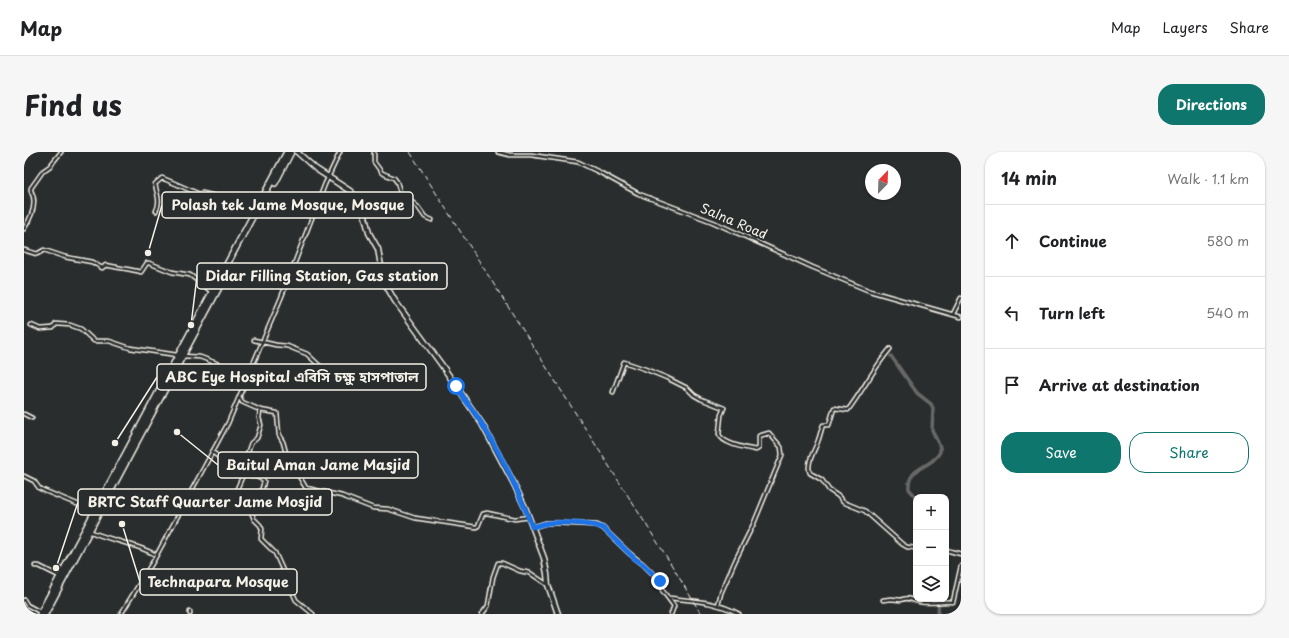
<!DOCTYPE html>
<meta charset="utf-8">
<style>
:root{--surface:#fff;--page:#f6f6f6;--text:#202124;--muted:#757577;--line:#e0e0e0;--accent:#0f766e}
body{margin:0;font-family:"Playpen Sans","Noto Sans Bengali",sans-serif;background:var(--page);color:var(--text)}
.controls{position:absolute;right:12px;bottom:12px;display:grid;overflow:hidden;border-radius:8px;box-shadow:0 1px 3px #0004}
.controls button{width:36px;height:36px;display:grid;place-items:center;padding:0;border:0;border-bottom:1px solid var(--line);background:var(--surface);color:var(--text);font:20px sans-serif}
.compass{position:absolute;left:841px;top:12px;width:36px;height:36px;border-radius:50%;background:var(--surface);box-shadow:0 1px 3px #0004;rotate:23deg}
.stop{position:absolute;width:12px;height:12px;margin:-9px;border:3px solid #1a73e8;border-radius:50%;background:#fff}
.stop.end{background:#1a73e8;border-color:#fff;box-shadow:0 1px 4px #0008}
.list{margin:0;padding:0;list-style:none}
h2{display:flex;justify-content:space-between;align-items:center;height:52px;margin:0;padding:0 16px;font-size:17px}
h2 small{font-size:13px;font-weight:400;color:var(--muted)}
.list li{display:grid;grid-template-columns:26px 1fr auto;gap:12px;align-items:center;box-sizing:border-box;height:72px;padding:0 16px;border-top:1px solid var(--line)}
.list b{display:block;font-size:15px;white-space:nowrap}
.list em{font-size:13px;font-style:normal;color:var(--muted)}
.actions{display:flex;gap:8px;padding:12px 16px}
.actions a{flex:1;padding:9px 0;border:1px solid var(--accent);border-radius:16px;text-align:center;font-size:14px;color:var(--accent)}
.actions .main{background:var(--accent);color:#fff}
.icon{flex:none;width:22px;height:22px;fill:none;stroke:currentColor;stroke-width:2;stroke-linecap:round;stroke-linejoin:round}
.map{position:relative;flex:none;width:937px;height:462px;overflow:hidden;border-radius:16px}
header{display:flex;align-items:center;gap:24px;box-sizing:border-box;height:56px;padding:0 20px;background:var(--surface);border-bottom:1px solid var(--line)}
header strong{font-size:19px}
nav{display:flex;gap:22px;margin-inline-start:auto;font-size:14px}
.intro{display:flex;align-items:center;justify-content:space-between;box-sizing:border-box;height:96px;padding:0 24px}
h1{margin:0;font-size:28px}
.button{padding:10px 18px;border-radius:16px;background:var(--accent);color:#fff;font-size:14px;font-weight:700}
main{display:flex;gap:24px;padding:0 24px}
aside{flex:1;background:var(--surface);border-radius:16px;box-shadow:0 1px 3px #0004}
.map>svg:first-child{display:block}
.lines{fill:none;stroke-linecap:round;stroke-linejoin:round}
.river{stroke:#676866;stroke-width:3.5}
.minor-casing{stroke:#f4f1e8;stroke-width:5.5}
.major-casing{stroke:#f4f1e8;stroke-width:7}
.highway-casing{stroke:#f4f1e8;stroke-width:8}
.minor{stroke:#2a2d2e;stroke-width:2.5}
.major{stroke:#2a2d2e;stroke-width:4}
.highway{stroke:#2a2d2e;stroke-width:5}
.rail{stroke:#f4f1e8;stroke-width:1;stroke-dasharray:6 3;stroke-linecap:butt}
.route{stroke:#1a73e8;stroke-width:5}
.labels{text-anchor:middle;stroke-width:4;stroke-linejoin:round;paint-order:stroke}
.street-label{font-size:13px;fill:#f4f1e8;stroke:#2a2d2e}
.leader{fill:none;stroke:#f4f1e8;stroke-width:1.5}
.callout-dot{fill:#f4f1e8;stroke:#2a2d2e;stroke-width:1.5}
.callout{fill:#2a2d2e;stroke:#f4f1e8;stroke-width:1.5}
.callout-label{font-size:14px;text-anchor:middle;font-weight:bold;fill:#f4f1e8}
</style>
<header>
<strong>Map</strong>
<nav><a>Map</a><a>Layers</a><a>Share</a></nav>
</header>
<div class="intro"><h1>Find us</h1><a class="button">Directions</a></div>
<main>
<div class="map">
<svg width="937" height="462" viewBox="0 0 937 462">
<rect width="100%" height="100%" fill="#2a2d2e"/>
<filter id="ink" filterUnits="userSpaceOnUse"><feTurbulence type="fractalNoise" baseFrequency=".025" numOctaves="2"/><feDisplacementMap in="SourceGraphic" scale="8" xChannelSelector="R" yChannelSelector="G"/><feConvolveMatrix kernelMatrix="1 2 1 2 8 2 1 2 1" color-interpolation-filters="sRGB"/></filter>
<g filter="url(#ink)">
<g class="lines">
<path class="river" d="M867,204L893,241L907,252L909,256L908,278L916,295V300C907,317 883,314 885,337L892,345
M914,462L915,447"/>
<g class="minor-casing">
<path id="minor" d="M350,0V10L358,21L370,26L373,30L376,40L394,55L401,65L408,68
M474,0L486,3H507L554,10L575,20L615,42L689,70L788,115L846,139L937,165
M132,59C137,50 133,42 131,32L138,26L150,31L175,42L178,41L195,45L205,52L230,61
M0,77C7,66 14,51 7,39V36L19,19L26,14L37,0
M0,98L13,102L20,98L41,105L68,110L78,116L82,113C94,116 106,117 117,120L123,111H125L148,120L166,123L188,140
M929,162L937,146
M7,173L16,177L29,176L32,172L46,173L57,177L70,189H85L106,196L153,203
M230,188L252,193L263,194L283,202L299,217V220
M866,197C850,216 839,238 824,258L810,256L805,273H799C797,278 796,284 794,289C791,298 782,311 786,321L798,328L805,338L814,344L819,350L841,359L878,392L883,395L892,396
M159,204L176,205L192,211L202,219L208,230L220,235
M589,240L600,210L621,217L643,226L663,236L670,243L677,247L700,256L697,263L695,282C698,292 722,296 732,298L735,296V284L745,281L757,295L758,303L730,371L712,407L697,441L694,453
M216,246L218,250L236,258L235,266L237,273L233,286L227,291L222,305L220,321L212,339L214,344L223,349L230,367L236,373L238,377L237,387L251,401L272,448L289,462
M236,258L253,261L255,283L259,290L265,312L272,319L282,336L318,344L349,356L364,357L391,366L452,375L454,374L459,362L463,361L491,367L505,365
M0,262L8,266
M188,300C199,308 210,316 222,322C228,325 235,324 240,329L238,337
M0,324L10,329L15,336L21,339L70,359
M509,375L522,371H532L573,373L579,376L605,401L619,412L636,429L638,438L650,454L647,462
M65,379C87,389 111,391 132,403
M922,398L937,402
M11,414H15L35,424
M645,446C670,449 692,449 715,462
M0,448L3,453L16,460
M859,448L867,447L877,448C884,444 889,449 896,450C905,452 918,449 929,450L937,414
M97,462L130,408L204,271L257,146L301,32L316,0
M166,462V460
M458,462L464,454L469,425L474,411H478L496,419L506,421L524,433"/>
</g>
<g class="major-casing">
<path id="major" d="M273,0L292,17L326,39L335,48L339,56L345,81L354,97L358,120L363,135L371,149L417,212L458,272L489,330L501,355L520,406L523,422L524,433L534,462"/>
</g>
<g class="highway-casing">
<path id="highway" d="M251,31L267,0
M16,462L263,0
M21,462L200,126"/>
</g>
<use href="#minor" class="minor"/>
<use href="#major" class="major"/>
<use href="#highway" class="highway"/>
<path class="rail" d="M386,0L644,407L677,462"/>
</g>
</g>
<g class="lines" filter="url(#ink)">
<path class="route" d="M432,234C440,247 450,259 458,272C478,304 495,340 508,375C513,374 519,372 524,371C537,370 567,371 579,376L611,407L619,412L636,429"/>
</g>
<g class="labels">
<g class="street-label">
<text transform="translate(710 69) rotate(23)" y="5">Salna Road</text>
</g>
</g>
<path class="leader" d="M124 101L138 53M167 173L173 124M91 291L133 225M153 280L194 313M32 416L54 350M98 372L116 430"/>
<g class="callout-dot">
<circle cx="124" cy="101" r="4"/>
<circle cx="167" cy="173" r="4"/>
<circle cx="91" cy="291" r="4"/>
<circle cx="153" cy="280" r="4"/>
<circle cx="32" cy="416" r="4"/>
<circle cx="98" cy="372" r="4"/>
</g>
<g class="callout">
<rect x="138" y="40" width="251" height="26" rx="4"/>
<rect x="173" y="111" width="250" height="26" rx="4"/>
<rect x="133" y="212" width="269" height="26" rx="4"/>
<rect x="194" y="300" width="200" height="26" rx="4"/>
<rect x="54" y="337" width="254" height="26" rx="4"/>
<rect x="116" y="417" width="157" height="26" rx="4"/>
</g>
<g class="callout-label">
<text x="264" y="58">Polash tek Jame Mosque, Mosque</text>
<text x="298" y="129">Didar Filling Station, Gas station</text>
<text x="268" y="230">ABC Eye Hospital এবিসি চক্ষু হাসপাতাল</text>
<text x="294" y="318">Baitul Aman Jame Masjid</text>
<text x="181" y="355">BRTC Staff Quarter Jame Mosjid</text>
<text x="194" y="435">Technapara Mosque</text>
</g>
</svg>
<div class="controls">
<button>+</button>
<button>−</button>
<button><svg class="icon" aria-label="layers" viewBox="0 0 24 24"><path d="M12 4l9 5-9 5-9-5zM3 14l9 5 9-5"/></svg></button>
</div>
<svg class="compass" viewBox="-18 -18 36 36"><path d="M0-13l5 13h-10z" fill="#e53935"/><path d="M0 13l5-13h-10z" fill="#757577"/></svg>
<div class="stop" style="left:432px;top:234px"></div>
<div class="stop end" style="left:636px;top:429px"></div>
</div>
<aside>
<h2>14 min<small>Walk · 1.1 km</small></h2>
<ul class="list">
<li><svg class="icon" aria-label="ahead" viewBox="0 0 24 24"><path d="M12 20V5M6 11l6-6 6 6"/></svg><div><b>Continue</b></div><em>580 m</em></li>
<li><svg class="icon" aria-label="left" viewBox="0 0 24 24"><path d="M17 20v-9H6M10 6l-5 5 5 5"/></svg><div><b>Turn left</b></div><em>540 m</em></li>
<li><svg class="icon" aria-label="arrive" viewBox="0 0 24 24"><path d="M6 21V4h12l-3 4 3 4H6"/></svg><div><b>Arrive at destination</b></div></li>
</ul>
<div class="actions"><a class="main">Save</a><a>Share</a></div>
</aside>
</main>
